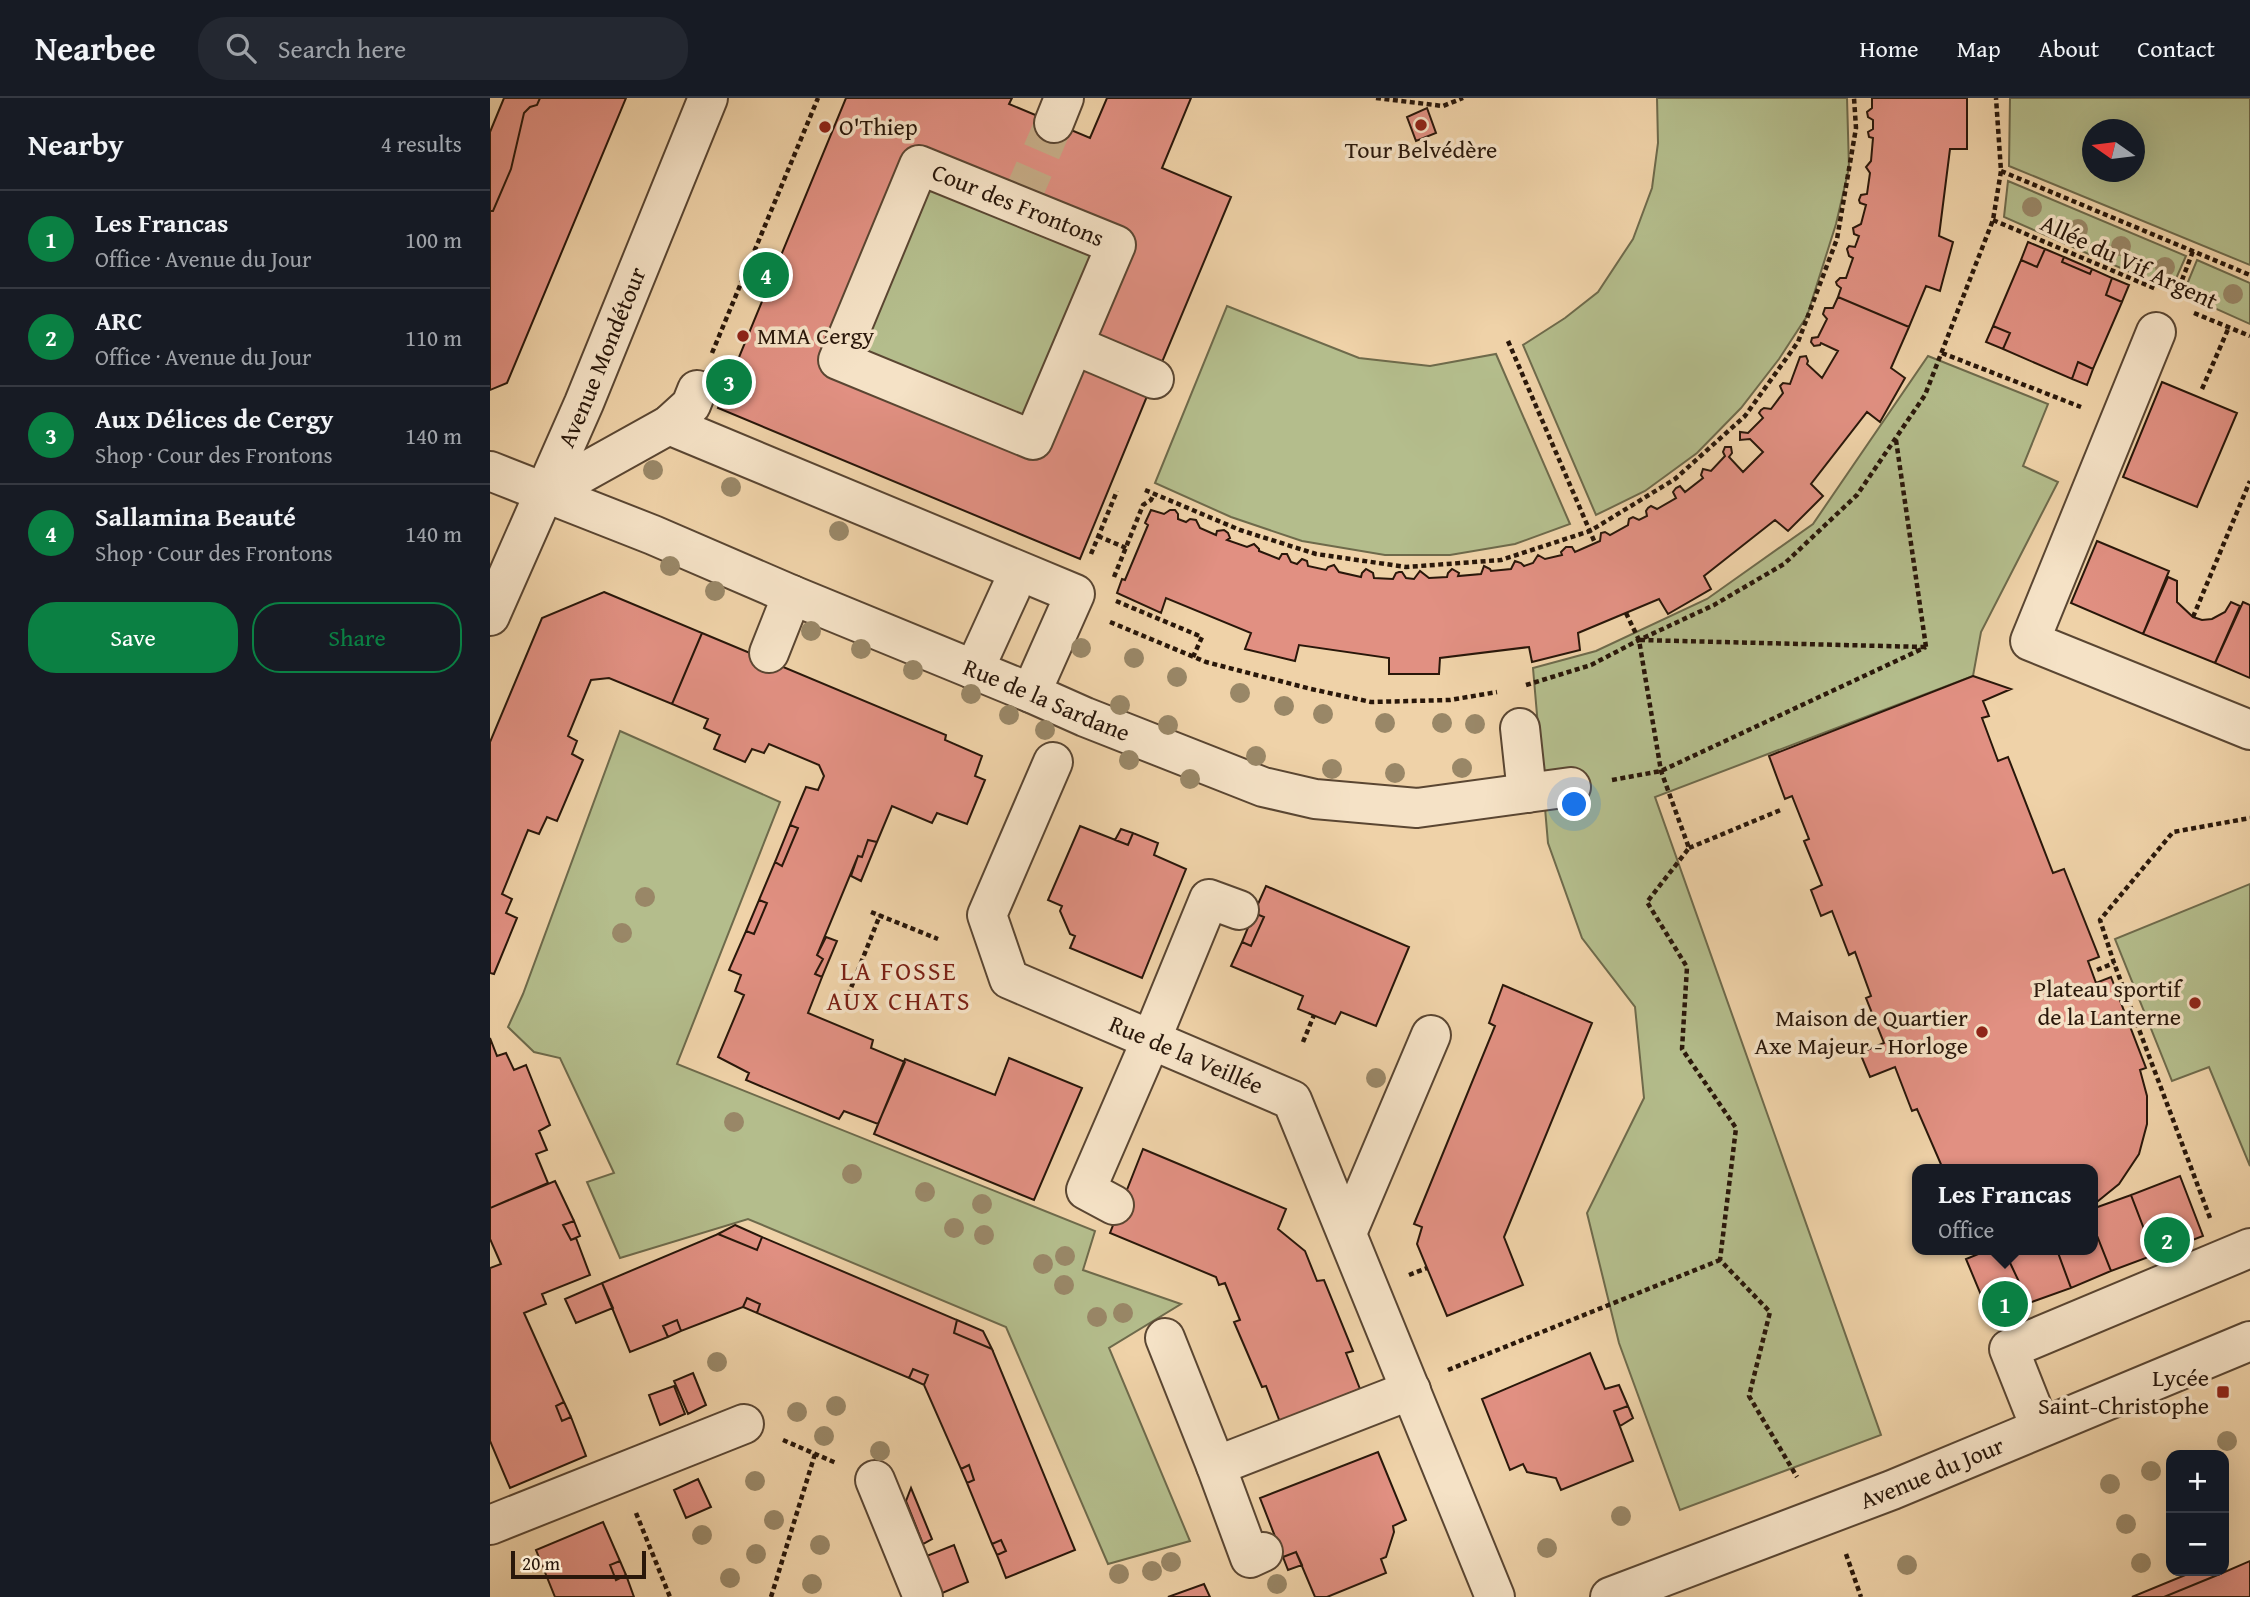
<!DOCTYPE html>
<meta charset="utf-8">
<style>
:root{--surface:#171b24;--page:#242831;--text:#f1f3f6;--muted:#9ea1a6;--line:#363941;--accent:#0b8043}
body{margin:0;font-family:"Gentium Book Plus",serif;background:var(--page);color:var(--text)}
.controls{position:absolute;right:21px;bottom:21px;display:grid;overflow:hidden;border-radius:14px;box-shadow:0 7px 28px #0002}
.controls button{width:63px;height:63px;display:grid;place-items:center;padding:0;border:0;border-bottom:2px solid var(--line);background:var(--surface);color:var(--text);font:35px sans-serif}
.compass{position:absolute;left:1592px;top:21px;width:63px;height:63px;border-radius:50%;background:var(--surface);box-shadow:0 7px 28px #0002;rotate:284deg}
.scale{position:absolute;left:21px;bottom:18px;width:135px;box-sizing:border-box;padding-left:7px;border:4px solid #29170a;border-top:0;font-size:19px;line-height:24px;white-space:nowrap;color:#29170a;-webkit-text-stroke:5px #f5e2c6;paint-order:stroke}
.you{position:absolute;left:1085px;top:707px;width:24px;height:24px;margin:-18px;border:5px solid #fff;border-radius:50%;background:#1a73e8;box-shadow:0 0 0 10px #1a73e833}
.badge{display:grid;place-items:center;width:46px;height:46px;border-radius:50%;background:var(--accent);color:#fff;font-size:23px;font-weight:700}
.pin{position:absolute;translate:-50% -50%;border:4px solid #fff;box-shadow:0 2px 7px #0006}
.popup{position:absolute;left:1422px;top:1066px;width:186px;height:91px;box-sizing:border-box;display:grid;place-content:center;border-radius:14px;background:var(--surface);filter:drop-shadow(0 2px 5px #0005);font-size:23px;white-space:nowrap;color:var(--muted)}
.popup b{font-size:26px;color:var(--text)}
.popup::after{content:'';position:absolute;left:50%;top:100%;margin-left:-14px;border:14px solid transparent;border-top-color:var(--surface)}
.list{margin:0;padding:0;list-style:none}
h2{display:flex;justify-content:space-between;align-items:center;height:91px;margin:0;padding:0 28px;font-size:30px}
h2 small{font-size:23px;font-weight:400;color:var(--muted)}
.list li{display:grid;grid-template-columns:46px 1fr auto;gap:21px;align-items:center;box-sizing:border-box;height:98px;padding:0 28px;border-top:2px solid var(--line)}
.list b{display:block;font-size:26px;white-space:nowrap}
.list p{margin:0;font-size:23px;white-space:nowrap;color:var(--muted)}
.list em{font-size:23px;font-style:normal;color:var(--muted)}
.actions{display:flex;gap:14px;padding:21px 28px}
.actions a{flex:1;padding:16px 0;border:2px solid var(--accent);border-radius:28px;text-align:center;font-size:24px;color:var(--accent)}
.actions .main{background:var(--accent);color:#fff}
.icon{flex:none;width:38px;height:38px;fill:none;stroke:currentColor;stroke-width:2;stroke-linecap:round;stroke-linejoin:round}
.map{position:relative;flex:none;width:1760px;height:1499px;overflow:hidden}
header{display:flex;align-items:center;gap:42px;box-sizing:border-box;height:98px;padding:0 35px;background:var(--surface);border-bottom:2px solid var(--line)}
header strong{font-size:33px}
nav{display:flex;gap:38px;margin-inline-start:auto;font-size:24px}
.search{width:490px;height:63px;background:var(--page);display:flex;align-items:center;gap:18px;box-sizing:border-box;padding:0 24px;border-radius:28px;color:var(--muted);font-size:26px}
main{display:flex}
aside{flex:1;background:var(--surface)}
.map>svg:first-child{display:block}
.green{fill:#b4bd8c;stroke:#6e6a4b;stroke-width:2;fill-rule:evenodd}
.building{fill:#e19082;stroke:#29170a;stroke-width:2}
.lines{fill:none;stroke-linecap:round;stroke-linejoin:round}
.minor-tunnel{stroke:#c7ad88;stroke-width:38;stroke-dasharray:38 19;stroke-linecap:butt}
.minor-casing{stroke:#5a4632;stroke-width:42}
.path{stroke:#29170a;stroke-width:4.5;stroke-dasharray:5 3.5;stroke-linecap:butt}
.minor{stroke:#f5e2c6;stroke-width:38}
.tree{fill:#998767}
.poi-dot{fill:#8f2418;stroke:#f5e2c6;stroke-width:2.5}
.labels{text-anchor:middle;stroke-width:7;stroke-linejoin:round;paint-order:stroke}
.poi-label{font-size:24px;fill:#29170a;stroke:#f5e2c6;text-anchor:end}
.street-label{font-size:24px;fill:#29170a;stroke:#f5e2c6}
.neighbourhood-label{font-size:26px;letter-spacing:2px;fill:#7a1f14;stroke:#f5e2c6}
</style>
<header>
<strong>Nearbee</strong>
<div class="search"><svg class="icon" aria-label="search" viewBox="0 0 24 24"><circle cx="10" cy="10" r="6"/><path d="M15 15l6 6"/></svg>Search here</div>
<nav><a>Home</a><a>Map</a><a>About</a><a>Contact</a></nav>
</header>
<main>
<aside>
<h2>Nearby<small>4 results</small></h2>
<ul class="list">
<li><span class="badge">1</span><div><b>Les Francas</b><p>Office · Avenue du Jour</p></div><em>100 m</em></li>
<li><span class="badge">2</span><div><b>ARC</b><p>Office · Avenue du Jour</p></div><em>110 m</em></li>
<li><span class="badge">3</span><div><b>Aux Délices de Cergy</b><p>Shop · Cour des Frontons</p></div><em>140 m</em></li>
<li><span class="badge">4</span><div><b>Sallamina Beauté</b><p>Shop · Cour des Frontons</p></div><em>140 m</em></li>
</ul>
<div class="actions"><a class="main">Save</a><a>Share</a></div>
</aside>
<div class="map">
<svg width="1760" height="1499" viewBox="0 0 1760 1499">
<rect width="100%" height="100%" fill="#efd2a8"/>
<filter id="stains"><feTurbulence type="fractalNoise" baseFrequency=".00286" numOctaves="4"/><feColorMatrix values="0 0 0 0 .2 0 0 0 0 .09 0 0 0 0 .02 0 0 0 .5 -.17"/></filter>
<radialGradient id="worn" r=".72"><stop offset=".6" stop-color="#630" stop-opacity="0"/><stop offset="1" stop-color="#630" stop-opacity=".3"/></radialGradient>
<path class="green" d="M1167,0H1357L1359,70L1346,126L1317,218L1289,261L1251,310L1207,355L1155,393L1106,417L1033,247L1075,220L1108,194L1143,141L1162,90L1168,45Z
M1520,0H1760V167L1519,68ZM1602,32H1644V74H1602Z
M433,83L607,153L533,328L363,256Z
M1518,83L1696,158L1681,192L1514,119Z
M1707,162L1760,185V226L1693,196Z
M737,208L869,260L940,268L1006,256L1080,426L1025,446L960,457H895L812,443L741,419L665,385Z
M1438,258L1558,306L1533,368L1568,384L1491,534L1483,578L1165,699L1391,1337L1190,1412L1129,1245L1097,1115L1154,1000L1145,909L1092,840L1058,745L1043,570L1106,553L1217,501L1323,426Z
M130,633L290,704L187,966L605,1133L593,1172L691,1206L619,1250L700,1443L618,1466L516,1229L258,1121L130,1160L97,1084L124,1075L70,960L44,954L18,929L33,896Z
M1760,786V1068L1719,969L1682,983L1625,841Z"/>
<path class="building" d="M14,0H50L47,7L40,9L34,15L21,71L3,113H0V34Z
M50,0H136L17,285L0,292V113H3L21,71L34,15L40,9L47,7Z
M356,0H522L519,6L600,40L617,0H701L672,70L741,99L670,269L598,239L638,142L425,53L336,268L549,357L589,260L660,291L590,461L228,310Z
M1382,0H1477V51H1460L1449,138L1463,144L1450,193L1436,188L1419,229L1348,199L1351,190L1347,187L1346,184L1350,180H1356L1363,160L1359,158L1357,151L1359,148L1365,149L1369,138L1364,136L1363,130L1371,126L1376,107L1370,105L1369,102L1371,97L1377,96L1380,75L1376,69L1381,63L1383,40L1379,39L1378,34L1383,31V22L1378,19L1377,14L1382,10Z
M937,10L946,35L926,43L917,19Z
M1538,144L1555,151L1547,169L1531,162Z
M1555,151L1574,159L1572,164L1600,176L1602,171L1622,180L1616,197L1632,204L1603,271L1588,264L1582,281L1513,251L1520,235L1503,228L1531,162L1547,169Z
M1574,159L1602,171L1600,176L1572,164Z
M1622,180L1639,187L1632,204L1616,197Z
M1348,199L1419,229L1401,270L1415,280L1390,324L1377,314L1321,386L1333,398L1298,433L1285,422L1214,478L1221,491L1178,516L1169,501L1088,535L1090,552L1042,564L1039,549L950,560L949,576H899V560L809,547L805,563L755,551L761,535L676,500L671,515L627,495L632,481L635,482L658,427L655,425L661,412L674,416L680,412H685L688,416V421L696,424L700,421L706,422L710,430L726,437L727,433L734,432L738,435L740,440L737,442L757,449L764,446L769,451V453L789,461L792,456H797L801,464L807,466L812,461L817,463L818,468L836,472L838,469L844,467L849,474L871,479L872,475L876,471L883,475L884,480L903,481L906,475L909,474H912L916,480L924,481L930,473L939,480L957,479L958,475L962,471L969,475L968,478L991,476L994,468L1000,471L1001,473L1021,471L1025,463L1031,465L1034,468L1043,465L1048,457L1055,461L1072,457L1071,454L1076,449H1082L1085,454L1110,443L1111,435L1115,434L1120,437L1138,427L1139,421L1143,419L1149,422L1157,418L1156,413L1158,410L1161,408L1167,411L1186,400L1183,394L1186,390L1190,388L1195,394L1213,380L1211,377L1213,371L1221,373L1235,358L1233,354L1235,349H1241L1242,355L1239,359L1253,374L1273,354L1260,341L1250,342V334L1258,335L1273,320L1269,315L1271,312L1274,310L1281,311L1293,295L1290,288L1293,285L1300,286L1310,259L1316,258L1318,263L1317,266L1332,280L1348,253L1331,245L1330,247L1324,248L1321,244L1322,240L1328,239L1337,221L1333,216L1335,210H1343Z
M1503,228L1520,235L1513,251L1496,244Z
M1588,264L1603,271L1597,287L1582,281Z
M1672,284L1747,315L1707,409L1633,379Z
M1607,443L1679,473L1653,536L1581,505Z
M1678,479L1687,483V504L1703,519L1712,522L1722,521L1735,514L1741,504L1750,508L1725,565L1653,536Z
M114,494L212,535L182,606L119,580L101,582L78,638L87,643L82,656L93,662L67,723L57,719L49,736L38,732L12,796L22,801L16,815L27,820L4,876L0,875V644L52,520Z
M1753,504L1760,507V580L1725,565Z
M212,535L456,637L455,642L492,658L485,678L495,682L477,726L447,715L442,725L402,708L387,744L378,742L372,759L368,758L327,857L333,861L325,876L332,879L318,915L383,942L381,950L415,964L388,1026L354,1013L349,1021L256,982L259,975L228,959L254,897L245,893L251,877L239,872L256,833L264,836L277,805L269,802L285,764L292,768L308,730L300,727L316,689L328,692L334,678L329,667L279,646L274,655L262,651L255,664L224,651L230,637L214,630L218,621L182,606Z
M1483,578L1521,591L1493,603L1499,618L1492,620L1508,663L1518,659L1563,775L1574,771L1609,859L1598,863L1606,885L1621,879L1656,970L1650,972L1657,998V1026L1649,1056L1629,1086L1602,1108V1071H1453L1427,1011L1422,1013L1405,969L1380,979L1370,955L1394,945L1376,900L1381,898L1365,854L1359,857L1342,813L1331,818L1321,792L1332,787L1314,743L1319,741L1302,698L1295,701L1279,658Z
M300,727L308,730L292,768L285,764Z
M590,728L638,747L643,735L668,745L664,757L696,771L652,880L580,850L585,838L580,836L570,813L572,808L558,802Z
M631,731L643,735L638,747L625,742Z
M378,742L387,744L371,783L361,778L368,758L372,759Z
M776,788L919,849L886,928L851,914L845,926L808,911L813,898L741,868L752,844L761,848L774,819L764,815Z
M269,802L277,805L264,836L256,833Z
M764,815L774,819L761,848L752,844Z
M336,839L347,843L332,879L325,876L333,861L327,857Z
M1013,887L1102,925L1014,1139L1033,1187L957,1218L927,1146L932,1129L924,1126L1005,928L999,925Z
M0,940L7,958L16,955L24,972L36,967L60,1027L49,1033L57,1052L46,1056L58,1085L0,1110Z
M519,960L592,990L544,1102L384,1036L415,961L505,997Z
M653,1051L796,1111L788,1131L815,1153L827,1183L834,1182L863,1253L856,1255L870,1291L790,1324L776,1288L772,1289L744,1224L750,1222L735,1185L729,1187L726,1179L620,1135Z
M1690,1078L1713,1138L1664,1157L1641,1097Z
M65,1083L84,1123L73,1127L81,1142L86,1140L100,1177L52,1196L56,1206L34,1215L74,1304L66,1308L72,1323L81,1319L96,1358L20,1390L0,1343V1170L11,1166L0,1141V1110Z
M1641,1097L1664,1157L1621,1173L1602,1125V1111Z
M84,1123L90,1138L81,1142L73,1127Z
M1602,1125L1621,1173L1581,1190L1567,1152H1602Z
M245,1127L272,1139L267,1152L228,1136Z
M228,1136L267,1152L272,1139L467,1222L464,1235L502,1251L585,1452L516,1480L507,1457L516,1453L511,1442L502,1446L477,1385L484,1382L479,1367L471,1371L434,1287L438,1277L423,1271L419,1280L267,1215L270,1206L257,1200L253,1209L191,1233L187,1222L173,1228L178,1239L140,1254L112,1185Z
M1498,1152H1514L1539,1205L1501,1221L1476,1161Z
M1514,1152H1567L1581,1190L1539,1205Z
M112,1185L123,1210L86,1225L75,1201Z
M257,1200L270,1206L267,1215L253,1209Z
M187,1222L191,1233L178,1239L173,1228Z
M467,1222L493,1233L502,1251L464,1235Z
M1100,1255L1115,1291L1129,1287L1138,1308L1124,1313L1143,1363L1071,1392L1066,1380L1037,1374L1033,1366L1020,1372L992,1301Z
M423,1271L438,1277L434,1287L419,1280Z
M203,1275L216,1307L198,1316L184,1283Z
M184,1288L195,1316L170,1327L159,1297Z
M74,1304L81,1319L72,1323L66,1308Z
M1138,1308L1143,1320L1130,1328L1124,1313Z
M888,1354L916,1422L903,1428L904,1434L896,1459L891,1461L896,1475L837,1499H825L806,1454L793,1459L770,1400Z
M479,1367L484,1382L477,1385L471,1371Z
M208,1381L221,1409L196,1420L184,1392Z
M421,1390L442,1441L433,1446L416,1403Z
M113,1424L130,1463L120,1467L126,1482L136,1477L144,1499H65L46,1452Z
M511,1442L516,1453L507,1457L502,1446Z
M464,1447L478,1484L450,1496L434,1459Z
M806,1454L812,1467L798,1472L793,1459Z
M130,1463L136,1477L126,1482L120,1467Z
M1760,1463V1499H1674L1730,1476Z
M1705,1473H1728L1730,1476L1674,1499H1642Z
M714,1486L720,1499H678Z"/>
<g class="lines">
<path class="minor-tunnel" d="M529,106L564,25"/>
<g class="minor-casing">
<g id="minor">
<path d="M564,25L574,0"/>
<path d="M429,67L626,147L543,342L348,262Z"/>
<path d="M1666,234L1540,543L1760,632"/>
<path d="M584,247L664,281"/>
<path d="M179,327L585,496L541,595"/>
<path id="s1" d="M0,373L163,437L302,497L541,595L595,619L773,689L825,701L927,710L1081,689"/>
<path d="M55,396L179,327L201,307L207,292"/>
<path id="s2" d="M0,518L94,305L218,0"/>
<path d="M279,555L302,497"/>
<path d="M484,572L521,491"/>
<path d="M1030,630L1037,695"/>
<path id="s3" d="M563,664L497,817L519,881L802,1002L1005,1499"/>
<path d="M624,1107L596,1092L661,942L719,801L749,812"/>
<path d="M857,1135L941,937"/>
<path d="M675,1240L726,1368L921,1292"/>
<path d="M1550,1329L1519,1251L1760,1150"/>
<path d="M726,1368L760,1460L773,1454"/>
<path d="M385,1382L433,1499"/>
<path d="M0,1427L254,1326"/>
<path id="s4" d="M1120,1499L1402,1392L1760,1243"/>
</g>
</g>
<path class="path" d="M886,0L953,8L973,0
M1511,73L1760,177
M1503,122L1666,191
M1686,198L1703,153
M1704,215L1760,238
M1018,243L1105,445
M222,255L328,0
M1452,255L1591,309
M1712,291L1739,229
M1406,342L1436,549
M655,392L750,432L826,456L916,469L1011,462L1100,433L1185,381L1255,318L1308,244L1347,141L1366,30L1364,0
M608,438L636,450
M601,456L627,393
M624,479L653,407L661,402L664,396
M626,503L712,539L703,559
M1136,515L1149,542L1171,673L1199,750L1157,804L1197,869L1192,951L1246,1030L1230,1162L1280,1214L1259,1298L1307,1379
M1703,519L1760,383
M620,524L716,564L821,591L881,604L960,602L1007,594
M1150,542L1435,549
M1036,587L1101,567L1149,542L1224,507L1294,466L1367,397L1435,297L1503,122L1511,73L1506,0
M1122,682L1171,673L1436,549
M1199,750L1293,711
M381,814L448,841
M1607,872L1624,865
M355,905L390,817
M813,944L824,917
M1720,1120L1624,865L1610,822L1683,734L1760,720
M919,1177L937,1170
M958,1272L1230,1162
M293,1342L346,1365
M146,1415L180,1499
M1356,1456L1371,1499
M281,1499L325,1356"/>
<use href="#minor" class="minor"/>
</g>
<g class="tree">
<circle cx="1542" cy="109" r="10"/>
<circle cx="1588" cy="131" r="10"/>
<circle cx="1631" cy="148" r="10"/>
<circle cx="1675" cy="169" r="10"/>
<circle cx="1743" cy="196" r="10"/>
<circle cx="163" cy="372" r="10"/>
<circle cx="241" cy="389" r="10"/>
<circle cx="349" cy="433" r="10"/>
<circle cx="180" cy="468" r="10"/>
<circle cx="225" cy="493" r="10"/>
<circle cx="321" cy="533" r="10"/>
<circle cx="591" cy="550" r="10"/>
<circle cx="371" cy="551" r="10"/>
<circle cx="644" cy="560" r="10"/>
<circle cx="423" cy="572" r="10"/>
<circle cx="687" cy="579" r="10"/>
<circle cx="750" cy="595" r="10"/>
<circle cx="481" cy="596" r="10"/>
<circle cx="630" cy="607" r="10"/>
<circle cx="794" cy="608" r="10"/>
<circle cx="833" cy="616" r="10"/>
<circle cx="519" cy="617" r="10"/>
<circle cx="895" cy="625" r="10"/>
<circle cx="952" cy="625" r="10"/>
<circle cx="985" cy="626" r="10"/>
<circle cx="678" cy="627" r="10"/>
<circle cx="555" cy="632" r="10"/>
<circle cx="766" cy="658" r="10"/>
<circle cx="639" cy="662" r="10"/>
<circle cx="972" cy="670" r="10"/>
<circle cx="842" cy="671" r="10"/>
<circle cx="905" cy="675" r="10"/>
<circle cx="700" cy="681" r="10"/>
<circle cx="155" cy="799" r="10"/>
<circle cx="132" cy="835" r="10"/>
<circle cx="886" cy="980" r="10"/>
<circle cx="244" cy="1024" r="10"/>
<circle cx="362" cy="1076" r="10"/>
<circle cx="435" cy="1094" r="10"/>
<circle cx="492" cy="1106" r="10"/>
<circle cx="464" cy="1130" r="10"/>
<circle cx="494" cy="1137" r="10"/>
<circle cx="575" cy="1158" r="10"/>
<circle cx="553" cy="1166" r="10"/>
<circle cx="574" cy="1187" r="10"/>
<circle cx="633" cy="1215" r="10"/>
<circle cx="607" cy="1219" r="10"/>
<circle cx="227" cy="1264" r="10"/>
<circle cx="346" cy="1308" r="10"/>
<circle cx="307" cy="1314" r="10"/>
<circle cx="334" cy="1338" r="10"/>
<circle cx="1737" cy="1343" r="10"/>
<circle cx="390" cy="1353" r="10"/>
<circle cx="1661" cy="1373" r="10"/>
<circle cx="265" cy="1383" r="10"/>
<circle cx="1620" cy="1386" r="10"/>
<circle cx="1131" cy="1418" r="10"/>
<circle cx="284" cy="1422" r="10"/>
<circle cx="1636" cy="1426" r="10"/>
<circle cx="212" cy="1437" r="10"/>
<circle cx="330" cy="1447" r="10"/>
<circle cx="1057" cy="1450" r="10"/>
<circle cx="266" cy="1456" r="10"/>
<circle cx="681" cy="1464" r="10"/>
<circle cx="1651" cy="1465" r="10"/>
<circle cx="1417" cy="1467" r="10"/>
<circle cx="662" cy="1473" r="10"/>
<circle cx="629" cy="1476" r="10"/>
<circle cx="240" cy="1480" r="10"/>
<circle cx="322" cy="1486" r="10"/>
<circle cx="787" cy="1486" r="10"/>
</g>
<g class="poi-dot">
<circle cx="931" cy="27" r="7"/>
<circle cx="335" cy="29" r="7"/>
<circle cx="253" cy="238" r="7"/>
<circle cx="1705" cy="905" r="7"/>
<circle cx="1492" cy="934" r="7"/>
<rect x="1726" y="1287" width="14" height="14" rx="3.5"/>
</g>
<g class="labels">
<g class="poi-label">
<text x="349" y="37" text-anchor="start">O'Thiep</text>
<text x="931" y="60" text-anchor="middle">Tour Belvédère</text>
<text x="267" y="246" text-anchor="start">MMA Cergy</text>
<text x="1691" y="899">Plateau sportif<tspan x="1691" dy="28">de la Lanterne</tspan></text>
<text x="1478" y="928">Maison de Quartier<tspan x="1478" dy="28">Axe Majeur - Horloge</tspan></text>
<text x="1719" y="1288">Lycée<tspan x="1719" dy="28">Saint-Christophe</tspan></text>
</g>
<g class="street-label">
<text transform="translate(528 107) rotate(22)" y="8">Cour des Frontons</text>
<text transform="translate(1639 164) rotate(25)" y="8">Allée du Vif Argent</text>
<text dy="8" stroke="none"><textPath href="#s2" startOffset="282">Avenue Mondétour</textPath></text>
<text dy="8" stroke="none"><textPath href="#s1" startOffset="602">Rue de la Sardane</textPath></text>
<text dy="8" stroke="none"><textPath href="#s3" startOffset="427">Rue de la Veillée</textPath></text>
<text dy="8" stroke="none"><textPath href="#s4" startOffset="345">Avenue du Jour</textPath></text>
</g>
<g class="neighbourhood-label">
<text x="409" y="882">LA FOSSE<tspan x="409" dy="30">AUX CHATS</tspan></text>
</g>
</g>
<rect width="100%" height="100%" filter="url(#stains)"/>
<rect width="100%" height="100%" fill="url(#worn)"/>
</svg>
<div class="controls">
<button>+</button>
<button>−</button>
</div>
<svg class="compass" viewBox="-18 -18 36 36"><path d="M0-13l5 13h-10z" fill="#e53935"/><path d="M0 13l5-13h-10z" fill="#9ea1a6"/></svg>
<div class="scale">20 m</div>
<div class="you"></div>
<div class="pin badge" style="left:1515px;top:1206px">1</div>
<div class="popup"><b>Les Francas</b>Office</div>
<div class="pin badge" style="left:1677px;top:1142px">2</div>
<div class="pin badge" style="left:239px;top:284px">3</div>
<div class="pin badge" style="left:276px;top:177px">4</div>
</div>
</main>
